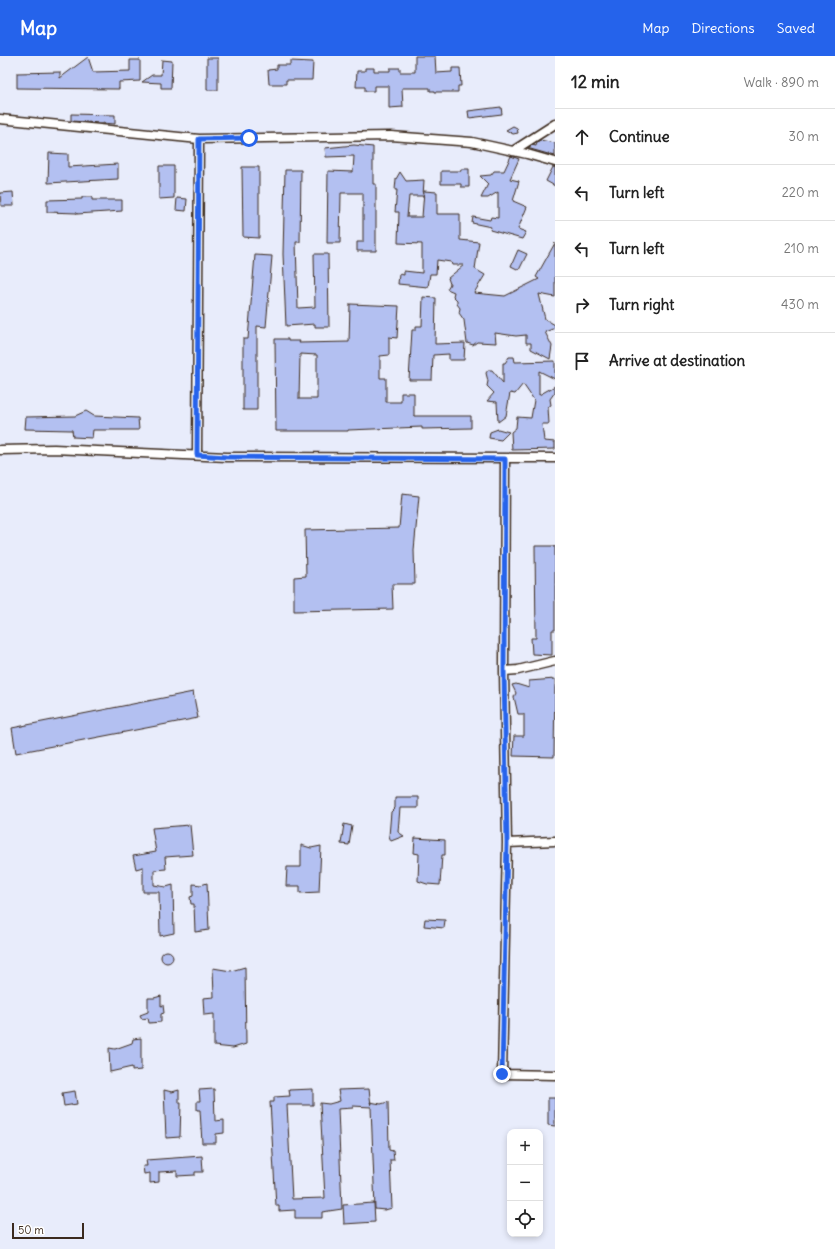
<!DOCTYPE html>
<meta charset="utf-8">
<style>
:root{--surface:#fff;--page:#f2f2f2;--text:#222;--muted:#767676;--line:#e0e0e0;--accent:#2563eb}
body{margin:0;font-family:Delius,sans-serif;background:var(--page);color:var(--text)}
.controls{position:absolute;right:12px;bottom:12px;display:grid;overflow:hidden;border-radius:8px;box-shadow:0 2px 6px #0003}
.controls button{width:36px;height:36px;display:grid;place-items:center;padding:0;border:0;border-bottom:1px solid var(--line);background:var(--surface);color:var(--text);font:20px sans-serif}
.scale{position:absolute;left:12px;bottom:10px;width:72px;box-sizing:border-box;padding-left:4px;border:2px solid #3b2a1e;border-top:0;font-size:11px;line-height:14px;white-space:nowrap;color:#3b2a1e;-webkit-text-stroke:3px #fff;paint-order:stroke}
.stop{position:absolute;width:12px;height:12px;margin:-9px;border:3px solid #2563eb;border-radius:50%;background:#fff}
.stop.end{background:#2563eb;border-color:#fff;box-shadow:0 1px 4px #0008}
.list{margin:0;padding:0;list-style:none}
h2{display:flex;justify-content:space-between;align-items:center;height:52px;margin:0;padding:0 16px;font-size:17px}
h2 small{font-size:13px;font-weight:400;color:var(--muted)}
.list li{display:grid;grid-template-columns:26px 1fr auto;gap:12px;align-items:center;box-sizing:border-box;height:56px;padding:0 16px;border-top:1px solid var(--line)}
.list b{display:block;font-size:15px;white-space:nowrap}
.list em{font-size:13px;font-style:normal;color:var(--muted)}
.icon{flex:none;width:22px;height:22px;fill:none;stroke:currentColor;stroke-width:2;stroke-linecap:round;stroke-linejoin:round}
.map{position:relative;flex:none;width:555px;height:1193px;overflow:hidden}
header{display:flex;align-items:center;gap:24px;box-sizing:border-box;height:56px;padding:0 20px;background:var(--accent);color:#fff}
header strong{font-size:19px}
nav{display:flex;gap:22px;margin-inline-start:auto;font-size:14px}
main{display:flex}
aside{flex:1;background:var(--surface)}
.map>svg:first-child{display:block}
.building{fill:#b3c0f1;stroke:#3b2a1e;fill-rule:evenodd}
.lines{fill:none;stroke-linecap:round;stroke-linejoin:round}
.street-casing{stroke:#3b2a1e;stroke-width:11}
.street{stroke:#fff;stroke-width:8}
.route{stroke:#2563eb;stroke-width:5}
</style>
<header>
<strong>Map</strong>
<nav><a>Map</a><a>Directions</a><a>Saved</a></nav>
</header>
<main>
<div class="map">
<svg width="555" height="1193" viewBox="0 0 555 1193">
<rect width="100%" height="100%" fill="#e8ecfb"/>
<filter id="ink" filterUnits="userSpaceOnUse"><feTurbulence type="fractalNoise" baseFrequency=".025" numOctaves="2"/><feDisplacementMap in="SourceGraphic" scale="8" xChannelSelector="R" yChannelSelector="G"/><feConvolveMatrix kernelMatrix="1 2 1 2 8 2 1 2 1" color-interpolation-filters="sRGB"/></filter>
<g filter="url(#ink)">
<path class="building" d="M415,0H435L436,17L452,16V12H460L461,30H458V36H435V35H430V32H402L403,51L389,52V30H374V35H365V31H356L357,15H365V12H374V15H390V12H400V16H415Z
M88,1L93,16L130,15V4H140V25L119,26V33L17,32V17L60,16V22Z
M207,2H218V34H207Z
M162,4L172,5L171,32H161V27L142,26L152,19H161Z
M290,5L313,6L312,24H286V28H269L268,14L277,13V9H290Z
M501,51L502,58L469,62L468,55Z
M71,58L115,59V68L71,65Z
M513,70L517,72L518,77L513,78L506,74Z
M540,84L555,87V100L527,92L532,89L536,90L537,86Z
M354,89L373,91V128H376V195H357V186H363V137H341L340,187H327L328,115L353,116L354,100L326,101L325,92Z
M49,97L68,98V111L118,108V123L48,127Z
M511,100L519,103L510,123L519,125L513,145L527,151L518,173L526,176L522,183L490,174L491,171L472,167L473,161L490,164L491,161L498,162V136L488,142H481L488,128L480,120L491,119L494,115H504Z
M159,110H174V142L159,143Z
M242,111H259V182L243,181Z
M553,111H555V130L546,125Z
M461,113H469V131H461V128H441V115H461Z
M285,114H301L300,186H296L298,252L315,251L314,198H328L329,271H315V268L286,270L283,198Z
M400,116L406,125L424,124L423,140H409L407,161H422L424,135L437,136V158H460V184L479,186L475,213L485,219L474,237L505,240L539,223L536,221L555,187V241L539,238L545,263L555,269V272L545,276L552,290L550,303L531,293V287H526V279L516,280L495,277L496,287L477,286L473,289L467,287L464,264L459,257L460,252L457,248V244L453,240L454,236L447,233L450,228L448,222L464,209H452L451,206L437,204L436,218H430L428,231L398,228L399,218L404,219V215L422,217V188L398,187L399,156H395L397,134H395L396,123Z
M13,136L14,150H1L0,137Z
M82,141H92V144H122V155L77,158V157L47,156V144L82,143Z
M177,142L187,143L186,155L176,154Z
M518,194L527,198L519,214L511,210Z
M255,199L272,200L266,271L257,270V354H243V283H248Z
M423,241L436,242L435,288L465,287L464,304H449V298L433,299L432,324H409L412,274H416V270H422Z
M350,248L399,250L397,282L389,281V299L380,300V322H386V346H401V337H414V360H471V372L422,373V371L348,374V375H276L275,283H288V285H300L299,287L349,286ZM300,298L317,299V343H299Z
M509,301H514L515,306L555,305V323L539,315V339L555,330V336L550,343L551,349L548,351L549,368H542L544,385L555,386V393L512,394L511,376L516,372L517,361L531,362L534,344L523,328L515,338L510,337L506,360L498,366L497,346L487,345L494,337L487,330L488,325L486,317L488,314H492L503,327V307H505Z
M86,355L94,360L138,362L139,374H93L92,382L73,381L72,374L25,373L26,361L75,360Z
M498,373L509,376L501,384L489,382L490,376Z
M402,438L419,440L414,494L415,528H392L393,553L294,555V521L306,520L305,474L399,472Z
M535,490H555V574H552V599L532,598L531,582H536Z
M555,623L554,701L513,700L514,680H524V658H518L514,641L516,637L512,629L516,628L529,632V625Z
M193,636L198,662L16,697L12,672Z
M395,741H418V752H400L398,776L404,780L391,785L389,780L391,756L395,752Z
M344,768L352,770L349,789L341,788Z
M190,769L193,799L165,801L166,813L154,814V829L166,831L173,829L174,877L160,880L159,836H143V811L136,813L133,800L156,796L152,772Z
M415,782L445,784V799H442L440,829L427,828L418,825L419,798L414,797Z
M301,789L311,792L321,790L319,836L300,837V830H286L287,811H301Z
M207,827L209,874L195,876L194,848H191L190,841L193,840V828L201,829Z
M425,863L445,864L444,872L424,870Z
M161 901a6 6 0 1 1 12 0a6 6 0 1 1-12 0Z
M245,911L246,988L233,992L214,990V958L204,959L203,942L214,941L213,912L231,915Z
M161,940V950L163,949L164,957L161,958V966L149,967L148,962L142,963L140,959L148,956V942H154Z
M141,982V1014L132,1015V1011L110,1016L109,992L115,993L132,987L133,983Z
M214,1033L215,1065L224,1064V1077L216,1078V1087H202L200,1054H197V1045H200L199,1034Z
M313,1033V1049H287L292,1143L325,1142L320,1047L329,1048L340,1045L338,1034L369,1033L371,1049L370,1046L381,1048L388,1046L389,1094L393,1095L394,1104H390L392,1152L385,1154L375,1153L371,1051L353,1050V1052L338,1053L342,1153L322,1156V1162H295V1154L279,1155V1150H276L270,1046H274V1041L290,1040L289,1034Z
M164,1034L172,1036L179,1034V1047H181L180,1081L166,1082Z
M75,1035L77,1048L64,1050L62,1037Z
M548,1042H555V1070L548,1069Z
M202,1100L203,1116H195V1119L177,1120V1115L159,1116V1126L150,1127V1117L144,1118L143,1110H147L146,1104Z
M374,1147L375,1166L344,1168L343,1149Z"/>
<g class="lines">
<g class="street-casing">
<path id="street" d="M0,63L199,83L391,80L472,86L527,98L555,106
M513,95L555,68
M0,394L54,393L227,401L555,402
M197,399L199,83
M505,403L504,615L507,787L502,1018L555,1019
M504,615L518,614L555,605
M507,787L555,785"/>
</g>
<use href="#street" class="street"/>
</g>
</g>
<g class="lines" filter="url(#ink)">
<path class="route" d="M249,82L199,83L197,399L226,401L505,403L504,615L507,787L502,1018"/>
</g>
</svg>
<div class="controls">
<button>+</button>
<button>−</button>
<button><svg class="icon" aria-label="locate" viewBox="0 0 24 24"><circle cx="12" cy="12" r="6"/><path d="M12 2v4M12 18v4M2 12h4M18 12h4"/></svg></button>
</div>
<div class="scale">50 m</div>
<div class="stop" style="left:249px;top:82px"></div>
<div class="stop end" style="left:502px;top:1018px"></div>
</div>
<aside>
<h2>12 min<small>Walk · 890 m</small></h2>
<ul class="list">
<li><svg class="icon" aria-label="ahead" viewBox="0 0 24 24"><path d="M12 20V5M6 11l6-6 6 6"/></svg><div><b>Continue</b></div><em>30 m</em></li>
<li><svg class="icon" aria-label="left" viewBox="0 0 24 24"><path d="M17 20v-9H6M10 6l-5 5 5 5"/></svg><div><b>Turn left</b></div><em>220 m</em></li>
<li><svg class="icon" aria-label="left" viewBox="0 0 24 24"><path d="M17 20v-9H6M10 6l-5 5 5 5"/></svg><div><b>Turn left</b></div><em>210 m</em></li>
<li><svg class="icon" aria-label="right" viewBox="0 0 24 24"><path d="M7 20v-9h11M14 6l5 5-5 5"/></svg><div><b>Turn right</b></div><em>430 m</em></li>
<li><svg class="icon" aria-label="arrive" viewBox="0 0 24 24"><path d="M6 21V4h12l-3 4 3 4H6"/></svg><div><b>Arrive at destination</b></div></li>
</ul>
</aside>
</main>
